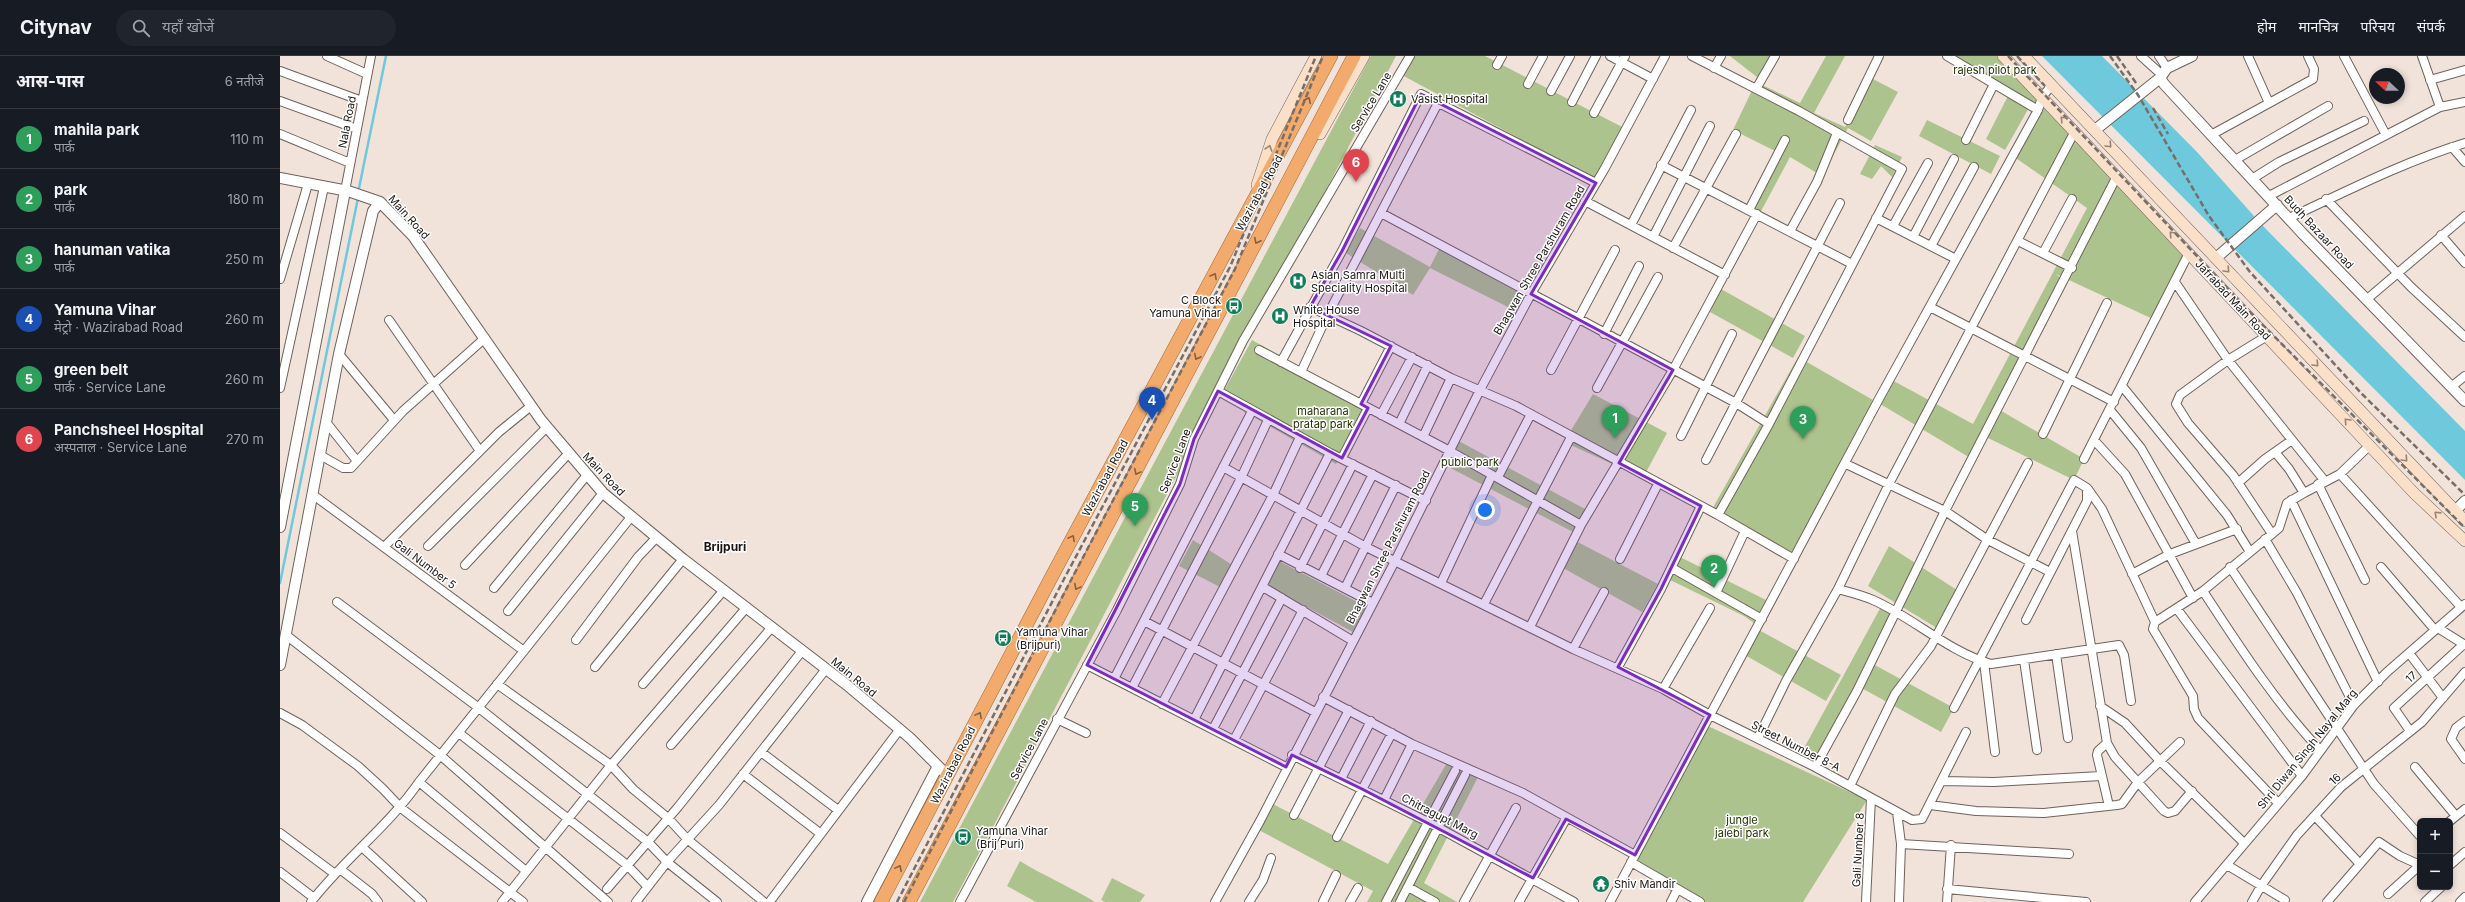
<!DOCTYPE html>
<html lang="hi">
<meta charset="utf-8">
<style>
:root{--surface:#171b24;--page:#20242c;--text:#f1f3f6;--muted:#9ea1a6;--line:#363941;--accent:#117d58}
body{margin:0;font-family:Inter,"Noto Sans Devanagari",sans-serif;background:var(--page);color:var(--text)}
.controls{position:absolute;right:12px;bottom:12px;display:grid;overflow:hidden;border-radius:6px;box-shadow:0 2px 6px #0003}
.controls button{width:36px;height:36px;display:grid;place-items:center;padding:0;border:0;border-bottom:1px solid var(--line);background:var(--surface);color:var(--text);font:20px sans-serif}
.compass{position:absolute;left:2089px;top:12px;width:36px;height:36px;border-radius:50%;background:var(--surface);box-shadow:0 2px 6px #0003;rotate:292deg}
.you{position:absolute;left:1205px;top:454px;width:14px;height:14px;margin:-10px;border:3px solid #fff;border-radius:50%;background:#1a73e8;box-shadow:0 0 0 6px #1a73e833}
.badge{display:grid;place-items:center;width:26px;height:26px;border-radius:50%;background:var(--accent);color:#fff;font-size:13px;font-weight:700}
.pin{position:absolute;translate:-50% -33px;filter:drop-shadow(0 1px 2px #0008)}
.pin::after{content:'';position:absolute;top:21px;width:14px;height:12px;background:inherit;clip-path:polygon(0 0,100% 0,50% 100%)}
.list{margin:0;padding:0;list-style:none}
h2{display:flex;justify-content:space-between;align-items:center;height:52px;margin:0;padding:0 16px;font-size:17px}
h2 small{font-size:13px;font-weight:400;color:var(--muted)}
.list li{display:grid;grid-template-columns:26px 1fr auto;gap:12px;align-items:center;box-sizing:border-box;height:60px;padding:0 16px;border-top:1px solid var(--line)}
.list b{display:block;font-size:15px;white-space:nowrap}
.list p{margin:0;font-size:13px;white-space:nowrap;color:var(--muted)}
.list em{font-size:13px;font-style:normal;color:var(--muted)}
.icon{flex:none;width:22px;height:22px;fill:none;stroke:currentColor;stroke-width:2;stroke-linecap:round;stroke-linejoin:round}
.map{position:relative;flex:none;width:2185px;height:846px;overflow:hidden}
header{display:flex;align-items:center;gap:24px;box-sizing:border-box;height:56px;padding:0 20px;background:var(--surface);border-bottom:1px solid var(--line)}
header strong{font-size:19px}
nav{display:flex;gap:22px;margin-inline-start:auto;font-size:14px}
.search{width:280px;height:36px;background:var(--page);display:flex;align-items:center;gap:10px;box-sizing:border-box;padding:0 14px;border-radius:22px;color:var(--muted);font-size:15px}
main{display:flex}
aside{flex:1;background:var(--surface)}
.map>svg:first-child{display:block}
.green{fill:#adc38e}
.water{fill:#6ec9dc}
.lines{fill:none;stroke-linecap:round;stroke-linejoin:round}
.stream{stroke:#6ec9dc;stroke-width:2.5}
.minor-casing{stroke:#6e625b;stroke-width:10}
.tertiary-casing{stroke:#6e625b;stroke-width:12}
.secondary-casing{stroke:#6e625b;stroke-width:12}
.trunk-casing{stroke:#a46935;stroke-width:14}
.minor{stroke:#fff;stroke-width:8}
.tertiary{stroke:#fff;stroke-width:10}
.secondary{stroke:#fae0c8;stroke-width:11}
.trunk{stroke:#f2ab6c;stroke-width:13}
.rail{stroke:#776e69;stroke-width:2.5;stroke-dasharray:6 3;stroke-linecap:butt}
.oneway{stroke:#86603f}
.oneway2{stroke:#958576}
.marked{fill:#7b2cbf;fill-opacity:0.2;stroke:#7b2cbf;stroke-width:3;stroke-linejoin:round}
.labels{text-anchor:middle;stroke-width:3;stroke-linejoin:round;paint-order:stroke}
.park-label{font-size:11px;fill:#223102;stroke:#fff}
.poi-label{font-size:11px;fill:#1a1512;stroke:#fff;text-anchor:start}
.street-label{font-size:11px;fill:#1a1512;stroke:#fff}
.neighbourhood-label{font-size:12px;font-weight:bold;fill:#1a1512;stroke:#fff}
</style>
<header>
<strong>Citynav</strong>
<div class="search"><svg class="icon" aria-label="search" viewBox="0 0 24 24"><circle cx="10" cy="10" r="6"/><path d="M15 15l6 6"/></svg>यहाँ खोजें</div>
<nav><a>होम</a><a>मानचित्र</a><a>परिचय</a><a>संपर्क</a></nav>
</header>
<main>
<aside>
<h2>आस-पास<small>6 नतीजे</small></h2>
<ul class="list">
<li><span class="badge" style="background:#2e9e5b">1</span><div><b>mahila park</b><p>पार्क</p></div><em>110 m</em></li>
<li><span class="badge" style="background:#2e9e5b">2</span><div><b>park</b><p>पार्क</p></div><em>180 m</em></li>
<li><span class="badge" style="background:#2e9e5b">3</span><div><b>hanuman vatika</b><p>पार्क</p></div><em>250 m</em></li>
<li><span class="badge" style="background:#1a4fb4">4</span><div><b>Yamuna Vihar</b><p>मेट्रो · Wazirabad Road</p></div><em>260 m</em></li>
<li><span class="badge" style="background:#2e9e5b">5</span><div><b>green belt</b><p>पार्क · Service Lane</p></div><em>260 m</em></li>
<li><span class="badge" style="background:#e0444e">6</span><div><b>Panchsheel Hospital</b><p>अस्पताल · Service Lane</p></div><em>270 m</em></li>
</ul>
</aside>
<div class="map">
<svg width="2185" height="846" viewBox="0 0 2185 846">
<rect width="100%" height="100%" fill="#f1e3da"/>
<path class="green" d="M1091,0H1116L713,771L673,846H640Z
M1130,0H1205L1346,73L1318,125L1120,18Z
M1450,0H1496L1482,25Z
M1546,0H1565L1534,57L1565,71L1593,23L1618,36L1591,85L1568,72L1542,120L1510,101L1479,159L1469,150L1495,95L1453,74L1476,26L1520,47Z
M1663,0H1721L1762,41L1760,48L1909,197L1875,264L1776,218L1785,226L1718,353L1804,403L1794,424L1704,380L1692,403L1597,346L1610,323L1693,368L1807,152L1733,100L1757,54L1750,50L1725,94L1706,83L1729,38Z
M1647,64L1720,100L1711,118L1639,80Z
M1595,89L1622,101L1612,121L1601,110L1592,123L1580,118Z
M1080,172L1150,211L1163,185L1248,231L1236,255L1150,212L1133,239L1066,197Z
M1441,233L1525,280L1513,302L1430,256Z
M972,284L1091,349L1056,408L940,342Z
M1518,301L1593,344L1556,422L1512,498L1431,455Z
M1313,338L1387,377L1363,422L1284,386Z
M1175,383L1305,453L1293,476L1161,407Z
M1290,482L1378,528L1362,556L1276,508Z
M913,484L954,510L942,532L899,510Z
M1609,490L1680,536L1660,574L1588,530Z
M1396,499L1486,544L1474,567L1464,560L1382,520Z
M997,504L1087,551L1073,576L986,529Z
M1603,547L1616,556L1591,607L1674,652L1661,676L1578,630L1539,703L1523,694Z
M1477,573L1561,619L1546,645L1463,598Z
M1428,670L1587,744L1523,846H1426L1357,804Z
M1168,705L1199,719L1144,827L1177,846H1087L1093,835L975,772L989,746L1108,808Z
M740,805C764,820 791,831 815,846H756L727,830Z
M832,822L865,839L860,846H825L821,844Z"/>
<path class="water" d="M1762,0H1822L1917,96L1982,169L2185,375V424Z"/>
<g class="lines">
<path class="stream" d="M78,137L106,0
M0,527L78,142"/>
<g class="minor-casing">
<path id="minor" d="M47,0L87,18
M1330,0L1373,23
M1412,0L1519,55L1622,113L1489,368L1438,459
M1667,0L1758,54
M1861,0L1882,19
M1879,0L1887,12
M1968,0L1989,47
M2064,0L2106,79
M2142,0L2160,51
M1217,9L1222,0
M1434,12L1441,0
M0,15L82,45
M2150,24L2185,14
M1248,28L1263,0
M1476,33L1495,0
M1271,35L1290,0
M0,45L77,73
M1292,46L1316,0
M1314,57L1345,0
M1568,64L1599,0
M0,78L70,107
M1931,79L2033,23L2034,13L2028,0
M1686,84L1714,28
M2172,91L2185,106
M1955,104L2048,50
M1381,109L1572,208
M1972,123L1999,106L2084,65
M65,135L91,0
M1989,140L2160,51L2185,46
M2046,143L2131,231L2185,281
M1305,145L1445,219
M1469,154L1505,84
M1101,157L1456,347L1489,368
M1596,162L1676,203
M2009,162C2067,135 2123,106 2185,87
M1351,169L1411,54
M1613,170L1648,107
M1510,175L1537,126L1557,77
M2161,179L2185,207
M1373,181L1430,70
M1633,181L1674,103
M1738,185L1792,212
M1651,190L1694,111
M1393,192L1456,78
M1763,197L1792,143
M0,223L28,128
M1895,226L1948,304L2044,424
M2086,244L2185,160
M1030,251L1081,275L1171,322L1236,350L1438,459L1514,503
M1650,251L1834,346
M109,264L200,395
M1324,278L1359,210
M1987,280L1948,304L1900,339L1896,348L1908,367L1953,419L1992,478
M979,294L1168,394L1301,469
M59,298L114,364
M1001,306L1062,195L1141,38L1316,127
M1271,314L1335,194
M1021,316L1047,260L1158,47
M1842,330L1947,459L1970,496
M2171,331L2185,320
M0,332L44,131
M1317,332L1378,221
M938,335L1050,397L1146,445
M1081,348L1111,290
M1830,354L1861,392L1916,488
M1101,359L1132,301
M46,366L77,405
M1119,368L1148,309
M1763,378L1827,247
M1401,380L1452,278
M1143,381L1171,322
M1814,384L1845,418L1913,542
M1995,396L2009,413L2024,437L2007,447L1999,472L1992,478L1923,535L1875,566L1873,573L1913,640L1914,653L1918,662L1998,747
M40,399L63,412H71L123,355L205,282
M1062,402L1088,352
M1804,403L1909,197
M1426,404L1560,147
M1566,408L1665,455L1708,484L1770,516
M943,411L1084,490L1293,593L1383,633L1430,659L1535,711L1632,764L1642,763L1686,676
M2060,418L2181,551
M1218,421L1251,358
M1958,427L1985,403L2012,384
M2038,428L2085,524
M1808,433L1822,453L1875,566
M2024,437L2060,418L2090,389
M32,438L244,595
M2011,444L2098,626
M1792,475L1827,687L1835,701L1884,755L1888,757L1895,755L1912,735
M1985,483L2017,537L2074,649
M148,490L267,371
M104,491L219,376L251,350
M998,498L1093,547
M1340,503L1378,428
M185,509L289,397
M1950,511L2094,728L2140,780
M2101,511L2155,574
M1020,512L1073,408
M1392,512L1482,563
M1852,518L1890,498L1957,473
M1041,520L1093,418
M1161,527L1212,419
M983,531L1073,585
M214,532L307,419
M1065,532L1116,429
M1558,533C1569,536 1582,539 1593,544C1634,562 1667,595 1711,608L1839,589L1844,599L1851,645
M1923,535C1959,590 1995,646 2040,694
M1436,537L1465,475
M57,546L199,652L368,786L387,806L437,846
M1204,548L1291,381
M1897,553L2022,720
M228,555L323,437
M864,565L1035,656
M1250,571L1301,469L1393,314L1477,158
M2158,572L2185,589
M6,579L160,699L328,846
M296,584L358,501L376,482
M1293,593L1324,536
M2129,597L2163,642
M1776,598L1788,682
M1744,604L1757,694
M1704,606L1715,696
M807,609L1006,711
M315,611L403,503
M1338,611L1381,533L1421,450
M834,623L972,355
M217,628L331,709L353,733L388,762L407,783L484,846
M363,628L444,534
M852,632L961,422L988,364
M1383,633L1430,552
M1043,641L1132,688L1243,737L1355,799
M882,648L993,439L1020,381
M1820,650L1845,667L1880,705L1964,787
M1674,652L1794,424L1807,432V445L1746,564
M0,657L22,669L78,710L103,733L121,752L243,846
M777,663L806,677
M914,664L1050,397
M2185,665L2176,672L2171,683L2185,703
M933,673L1002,542
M2130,675L2114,652L2184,588
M179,677L347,809L367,830
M1478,682L1506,625L1558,533L1609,428L1795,75
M954,684L1023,554
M1827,687L1818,695L1817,699L1829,750
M391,689L492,571
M481,696L558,754
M1012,699L1148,766L1294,846
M1535,711L1577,635L1665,455L1837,120
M2135,711L2176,760
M463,718L541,778
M1061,723L1091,665
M1663,725L1714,726L1821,720
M139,726L246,815
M1570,730L1615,638L1651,590L1748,407
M1104,744L1132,688
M1650,749L1696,755L1764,757L1837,749L1842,748L1858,726L1900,686
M1617,756L1621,788L1619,846
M1014,759L1069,654
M2035,760L2080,808
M2170,765L2185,753
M0,777L55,818
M1057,781L1112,677
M1621,788L1789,798
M82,791L142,846
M1351,806L1420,846
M1947,809L2005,844
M2170,809L2185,796
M60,813L92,838L98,846
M0,816L34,842
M1128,831L1155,846
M327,833L398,751L522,595
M1667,833L1806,846
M491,844L620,673
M31,846C64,803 108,771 139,726L351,461
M222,846L331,709L467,551
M356,846L387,806L439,749L546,613
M680,846L837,554L900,428L914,383L963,285L1130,0
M935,846L980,765L1115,505L1200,334L1251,238L1325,112L1385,0
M969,846L983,824L991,802
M1043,846L1056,819
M1070,846L1078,832
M1106,846L1175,715
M1120,846L1185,719
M1184,846L1236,752
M1239,846L1286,763
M1330,846L1600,341L1758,54L1762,41L1772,29
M1391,846L1397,834
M1586,846L1591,742
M1667,846L1671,789
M1915,846L2022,720L2074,649L2107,616L2185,548
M1972,846L1981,830L2017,779L2061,731L2142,666L2185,616
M2047,846L2099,786L2120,800L2140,809L2108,838
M2145,846L2161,831
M2180,846L2185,841"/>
</g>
<g class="tertiary-casing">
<path id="tertiary" d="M1912,0L1887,12L1880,22L1884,28L2022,177L2185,345
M1815,74L1880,22
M0,122L68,135L100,146L133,180L261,364L323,437L403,503L567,629L630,682L667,719
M1936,202L1997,149
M2175,455L2185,445
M0,471L65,135
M0,609L59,298L93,155L100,146
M587,846L658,710"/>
</g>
<g class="secondary-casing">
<path id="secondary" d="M1723,0L2134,437L2185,485
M1744,0L2185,465
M1040,78L1084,0
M977,129L992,83L1036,0"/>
</g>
<g class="trunk-casing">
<path id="trunk" d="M601,846L772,520L1051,0
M629,846L1074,0"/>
</g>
<use href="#minor" class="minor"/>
<use href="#tertiary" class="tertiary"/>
<use href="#secondary" class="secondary"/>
<use href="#trunk" class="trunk"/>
<path class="rail" d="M1728,0L1965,251L2185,472
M1737,0L1765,30
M1830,0L1858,39L1929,160L1970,216L2082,338L2185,439
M1837,0L1856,27
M1873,52L1888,78
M617,846L784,523L950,211L1036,0
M624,846L790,526L955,213L1043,0"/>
</g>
<defs><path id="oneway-chevron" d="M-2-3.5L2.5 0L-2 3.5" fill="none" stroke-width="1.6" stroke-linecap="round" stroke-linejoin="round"/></defs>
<g class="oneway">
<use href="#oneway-chevron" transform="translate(1028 44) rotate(-63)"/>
<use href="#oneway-chevron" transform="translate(977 185) rotate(117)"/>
<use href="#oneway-chevron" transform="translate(934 220) rotate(-61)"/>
<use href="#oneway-chevron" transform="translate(917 301) rotate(117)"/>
<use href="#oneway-chevron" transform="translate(857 416) rotate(118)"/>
<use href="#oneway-chevron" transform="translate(792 482) rotate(-62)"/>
<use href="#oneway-chevron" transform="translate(797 531) rotate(118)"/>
<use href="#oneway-chevron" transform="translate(699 659) rotate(-62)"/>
<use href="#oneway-chevron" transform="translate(619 812) rotate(-62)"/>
</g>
<g class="oneway2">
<use href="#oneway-chevron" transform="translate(1783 63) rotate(-134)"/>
<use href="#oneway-chevron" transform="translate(1829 89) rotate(47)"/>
<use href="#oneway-chevron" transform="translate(989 92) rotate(-72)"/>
<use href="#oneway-chevron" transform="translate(1892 178) rotate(-133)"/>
<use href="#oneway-chevron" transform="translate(1947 214) rotate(47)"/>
<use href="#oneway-chevron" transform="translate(2036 308) rotate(47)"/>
<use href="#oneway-chevron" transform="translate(2067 365) rotate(-133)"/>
<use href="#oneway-chevron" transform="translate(2125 403) rotate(47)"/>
<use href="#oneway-chevron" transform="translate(2157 458) rotate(-136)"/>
</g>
<path class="marked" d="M1141,38L1316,127L1251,238L1393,314L1339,407L1421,450L1381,533L1338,611L1430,659L1355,799L1286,763L1253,822L1082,733L1012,699L1006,711L807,609L900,428L914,383L938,335L1062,402L1088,352L1081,348L1111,290L1030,251L1062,195Z"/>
<defs>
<g id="hospital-disc" transform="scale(0.9)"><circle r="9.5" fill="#117d58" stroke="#fff"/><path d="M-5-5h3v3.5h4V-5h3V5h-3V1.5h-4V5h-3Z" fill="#fff"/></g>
<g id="bus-disc" transform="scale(0.9)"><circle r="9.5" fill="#117d58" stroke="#fff"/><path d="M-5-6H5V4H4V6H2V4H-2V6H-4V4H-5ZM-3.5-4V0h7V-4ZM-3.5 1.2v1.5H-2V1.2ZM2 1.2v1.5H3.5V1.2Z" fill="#fff"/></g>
<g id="temple-disc" transform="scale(0.9)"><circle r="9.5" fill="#117d58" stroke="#fff"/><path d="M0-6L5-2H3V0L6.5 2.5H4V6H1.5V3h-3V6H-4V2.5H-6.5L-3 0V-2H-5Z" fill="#fff"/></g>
</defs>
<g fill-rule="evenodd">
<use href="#hospital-disc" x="1118" y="43"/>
<use href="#hospital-disc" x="1018" y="225"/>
<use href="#bus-disc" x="954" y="250"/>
<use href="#hospital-disc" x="1000" y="260"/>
<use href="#bus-disc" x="723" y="582"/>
<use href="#bus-disc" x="683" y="781"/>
<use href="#temple-disc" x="1321" y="828"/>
</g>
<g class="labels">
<g class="park-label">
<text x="1715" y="18">rajesh pilot park</text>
<text x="1043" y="359">maharana<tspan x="1043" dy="13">pratap park</tspan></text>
<text x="1190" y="410">public park</text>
<text x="1462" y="768">jungle<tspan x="1462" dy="13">jalebi park</tspan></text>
</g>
<g class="poi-label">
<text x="1131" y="47">Vasist Hospital</text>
<text x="1031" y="223">Asian Samra Multi<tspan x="1031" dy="13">Speciality Hospital</tspan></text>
<text x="941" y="248" text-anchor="end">C Block<tspan x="941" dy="13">Yamuna Vihar</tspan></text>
<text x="1013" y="258">White House<tspan x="1013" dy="13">Hospital</tspan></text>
<text x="736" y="580">Yamuna Vihar<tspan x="736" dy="13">(Brijpuri)</tspan></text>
<text x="696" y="779">Yamuna Vihar<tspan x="696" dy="13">(Brij Puri)</tspan></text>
<text x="1334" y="832">Shiv Mandir</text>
</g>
<g class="street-label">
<text transform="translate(1091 46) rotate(-59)" y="4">Service Lane</text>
<text transform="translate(67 66) rotate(-79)" y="4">Nala Road</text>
<text transform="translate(979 137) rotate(-61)" y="4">Wazirabad Road</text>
<text transform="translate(129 161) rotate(48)" y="4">Main Road</text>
<text transform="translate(2039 176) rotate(47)" y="4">Budh Bazaar Road</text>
<text transform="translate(1259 204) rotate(-60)" y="4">Bhagwan Shree Parshuram Road</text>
<text transform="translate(1953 244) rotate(47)" y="4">Jafrabad Main Road</text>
<text transform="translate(895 405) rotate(-69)" y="4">Service Lane</text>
<text transform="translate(324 418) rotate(46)" y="4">Main Road</text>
<text transform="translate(825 422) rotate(-62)" y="4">Wazirabad Road</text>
<text transform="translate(1108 491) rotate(-63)" y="4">Bhagwan Shree Parshuram Road</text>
<text transform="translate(145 508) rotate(37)" y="4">Gali Number 5</text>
<text transform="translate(574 621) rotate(39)" y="4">Main Road</text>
<text transform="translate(2131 621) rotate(-42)" y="4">17</text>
<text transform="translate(1516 690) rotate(27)" y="4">Street Number 8-A</text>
<text transform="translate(749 693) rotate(-62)" y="4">Service Lane</text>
<text transform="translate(2027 693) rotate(-51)" y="4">Shri Diwan Singh Nayal Marg</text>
<text transform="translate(673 709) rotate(-63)" y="4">Wazirabad Road</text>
<text transform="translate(2055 723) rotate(-43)" y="4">16</text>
<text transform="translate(1160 760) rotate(27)" y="4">Chitragupt Marg</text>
<text transform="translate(1578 794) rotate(-87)" y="4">Gali Number 8</text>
</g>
<g class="neighbourhood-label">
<text x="445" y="495">Brijpuri</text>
</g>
</g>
</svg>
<div class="controls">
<button>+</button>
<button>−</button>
</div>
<svg class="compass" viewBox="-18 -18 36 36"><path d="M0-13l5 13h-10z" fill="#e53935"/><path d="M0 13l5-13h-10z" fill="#9ea1a6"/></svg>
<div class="you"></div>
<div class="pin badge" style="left:1335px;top:382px;background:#2e9e5b">1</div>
<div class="pin badge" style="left:1434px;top:532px;background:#2e9e5b">2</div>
<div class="pin badge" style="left:1523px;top:383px;background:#2e9e5b">3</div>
<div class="pin badge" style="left:872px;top:364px;background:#1a4fb4">4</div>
<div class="pin badge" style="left:855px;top:470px;background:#2e9e5b">5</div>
<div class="pin badge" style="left:1076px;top:126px;background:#e0444e">6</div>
</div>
</main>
